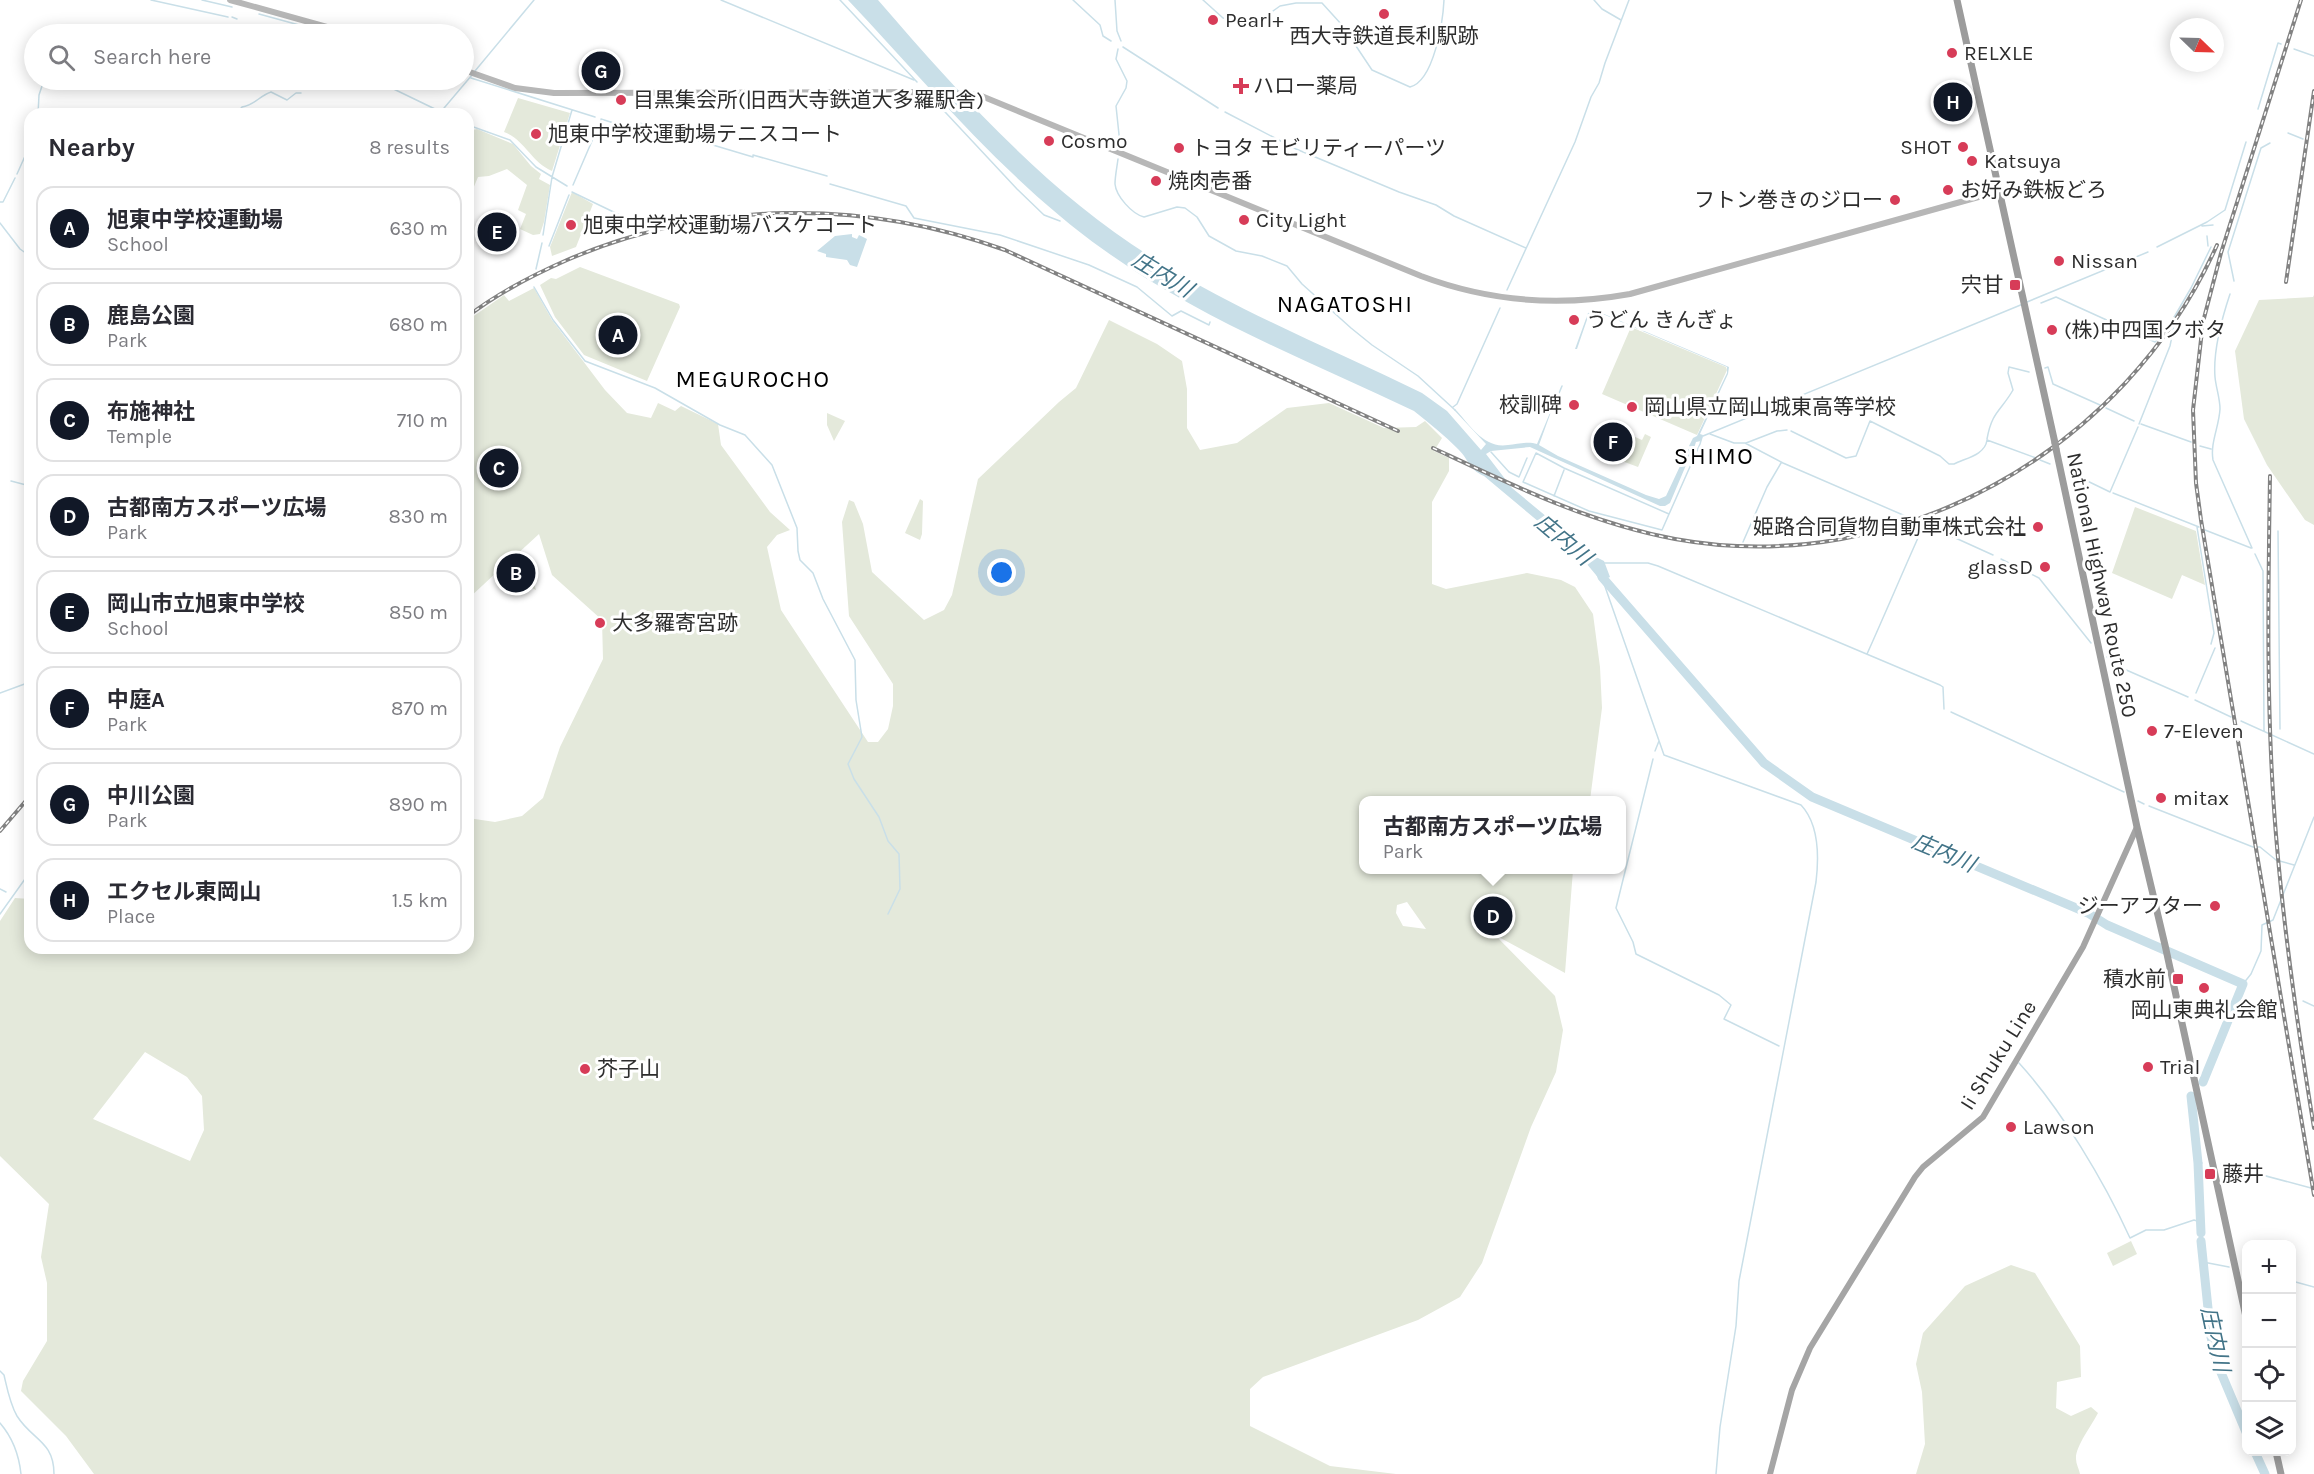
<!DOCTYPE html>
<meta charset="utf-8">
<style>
:root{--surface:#fff;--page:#f7f7f7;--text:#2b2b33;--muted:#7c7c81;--line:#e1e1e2;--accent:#111827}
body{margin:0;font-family:Karla,"Noto Sans JP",sans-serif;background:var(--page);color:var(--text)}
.controls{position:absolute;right:18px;bottom:18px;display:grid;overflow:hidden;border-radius:12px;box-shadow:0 3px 15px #0003}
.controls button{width:54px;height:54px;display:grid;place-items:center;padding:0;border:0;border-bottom:2px solid var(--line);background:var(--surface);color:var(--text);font:30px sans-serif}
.compass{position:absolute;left:2170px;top:18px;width:54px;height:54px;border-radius:50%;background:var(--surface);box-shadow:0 3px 15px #0003;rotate:113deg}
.you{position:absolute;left:1002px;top:573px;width:21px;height:21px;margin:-15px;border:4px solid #fff;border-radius:50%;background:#1a73e8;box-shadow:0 0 0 9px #1a73e833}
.badge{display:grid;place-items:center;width:39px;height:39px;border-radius:50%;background:var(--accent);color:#fff;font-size:20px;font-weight:700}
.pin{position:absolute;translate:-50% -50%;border:3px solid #fff;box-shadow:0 2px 6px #0006}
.popup{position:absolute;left:1359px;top:796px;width:267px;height:78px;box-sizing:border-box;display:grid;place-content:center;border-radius:12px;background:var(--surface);filter:drop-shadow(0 2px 4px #0005);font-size:20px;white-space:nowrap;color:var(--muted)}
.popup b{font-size:22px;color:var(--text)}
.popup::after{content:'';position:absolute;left:50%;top:100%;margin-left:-12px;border:12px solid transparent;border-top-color:var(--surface)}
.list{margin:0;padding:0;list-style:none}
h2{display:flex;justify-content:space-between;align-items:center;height:78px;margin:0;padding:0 24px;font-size:26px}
h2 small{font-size:20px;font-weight:400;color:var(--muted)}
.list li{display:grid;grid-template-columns:39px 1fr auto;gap:18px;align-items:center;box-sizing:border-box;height:84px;margin:0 12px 12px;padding:0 12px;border:2px solid var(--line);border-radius:18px}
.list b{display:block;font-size:22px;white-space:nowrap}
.list p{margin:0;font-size:20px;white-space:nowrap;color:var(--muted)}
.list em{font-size:20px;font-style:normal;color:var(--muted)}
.icon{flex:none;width:33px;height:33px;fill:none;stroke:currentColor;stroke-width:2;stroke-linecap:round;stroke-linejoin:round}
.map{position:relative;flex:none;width:2314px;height:1474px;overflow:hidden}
.search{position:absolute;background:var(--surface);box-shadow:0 3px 15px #0003;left:24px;top:24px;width:450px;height:66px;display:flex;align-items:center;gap:15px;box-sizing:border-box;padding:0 21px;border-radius:33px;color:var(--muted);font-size:22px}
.panel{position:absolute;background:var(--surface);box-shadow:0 3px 15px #0003;left:24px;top:108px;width:450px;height:846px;border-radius:18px}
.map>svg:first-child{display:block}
.green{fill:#e4e9db;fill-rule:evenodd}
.water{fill:#c9dfe8}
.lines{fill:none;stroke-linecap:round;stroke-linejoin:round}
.stream{stroke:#c9dfe8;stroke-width:1.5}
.river{stroke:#c9dfe8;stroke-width:9}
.secondary{stroke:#b7b7b7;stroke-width:6}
.primary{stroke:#a5a5a5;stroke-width:6}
.trunk{stroke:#9c9c9c;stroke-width:7}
.rail-casing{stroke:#828282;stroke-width:4}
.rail{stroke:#fff;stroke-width:1.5;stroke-dasharray:4.5;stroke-linecap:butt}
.trunk-bridge{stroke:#9c9c9c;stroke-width:7}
.poi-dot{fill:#d73c58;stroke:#fff;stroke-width:2}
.labels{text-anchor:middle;stroke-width:6;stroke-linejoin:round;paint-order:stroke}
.poi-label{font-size:21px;fill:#2d2d2d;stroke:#fff;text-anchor:start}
.street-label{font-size:21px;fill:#2d2d2d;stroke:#fff}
.water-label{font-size:22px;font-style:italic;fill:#427488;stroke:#fff}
.quarter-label{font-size:24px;letter-spacing:1.5px;fill:#000;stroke:#fff}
</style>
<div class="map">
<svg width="2314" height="1474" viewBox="0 0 2314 1474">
<rect width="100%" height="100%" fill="#fff"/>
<path class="green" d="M518,98L570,113L552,171C531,162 525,140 504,132Z
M477,129L513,144L531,166L541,174L539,179L550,185L544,222L540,234L533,235L520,229L526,214L518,210L527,185L507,169L489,176L478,177L468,201V131Z
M572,192L593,204L576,247L552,256L550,247Z
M580,267L679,304L680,307L647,381L584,355L555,317L540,285L551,278L556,279Z
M534,288L552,320L605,390L627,413L651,418L658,403L675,411L681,406L718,424L721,445L770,512L790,530L777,535L767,547L781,610L868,742H878L888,729L893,706V684L849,616L842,522L849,500L854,502L863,524L872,572L924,620L944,610L952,595L978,479L1059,402L1076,388L1109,320L1157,344L1182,361L1187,389V428L1200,450L1237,443L1287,408L1329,403L1384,428L1416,427L1425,421L1442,438L1434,451L1449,458V471L1432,502V584L1446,589L1527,573L1561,580L1575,587L1593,614L1600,667L1602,708L1590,800H1364V870H1573L1565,973L1495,935L1555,996L1563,1030L1556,1072L1531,1127L1482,1263L1460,1297L1418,1320L1263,1377L1250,1389V1426L1330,1466L1396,1474H94L66,1436L21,1391L23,1381L47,1341V1283L41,1257L49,1204L0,1156V921L15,898L30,899V948H468V818L495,822L522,816L543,798L560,747L603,659L602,620L552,575L539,534L514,557C530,561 532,575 536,590L498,571L468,599V320L504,295L509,301ZM1407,902L1426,929L1403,926L1396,913L1397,905ZM145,1052L187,1077L202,1096L204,1130L190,1161L93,1119Z
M2314,295V525L2305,520L2267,465L2244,419L2235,351L2259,300L2313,297Z
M1631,327L1726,367L1727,370L1697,435L1602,394Z
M827,413L845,421L834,441L827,425Z
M1611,424L1616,426L1615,428L1625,433L1615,457L1600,451Z
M1645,434L1651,437L1638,467L1622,461L1633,436L1642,440Z
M920,499L923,501L922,534L920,540L905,533Z
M2135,507L2196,531L2205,585L2182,575L2172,599L2112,573Z
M2131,1241L2137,1254L2113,1266L2107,1253Z
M2011,1265L2035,1273L2080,1346L2081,1377L2057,1382L2056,1408L2071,1416L2091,1407L2098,1413C2092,1425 2075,1447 2076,1459C2076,1464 2079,1469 2080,1474H1916L1925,1444L1922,1392L1916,1364L1923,1333L1965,1286Z"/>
<path class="water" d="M848,0H878C962,97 1050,196 1161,263C1244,314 1334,350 1422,393L1447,411L1481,450L1486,444L1454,410L1455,409C1470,425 1484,449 1508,445C1518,444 1528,441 1537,444L1556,398L1539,445L1558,456L1646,495L1659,499L1666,496L1688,449L1692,451L1670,503L1665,506H1660L1530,447L1491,451L1486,454L1512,488L1594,556L1604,561L1610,577L1601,581L1581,557L1484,476C1468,469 1470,461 1458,449C1444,435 1429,423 1414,411C1309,361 1198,318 1104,250C1007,181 929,86 848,0Z
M852,234V237L857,239L859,235L867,239L857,267L850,265L847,260L826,257V254L817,251L835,236Z
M1597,311L1729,367L1728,374L1700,434L1703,435L1701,441L1696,442L1694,448L1689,446L1693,438L1697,436L1727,373V367L1598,312L1589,314L1577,349H1575L1588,313Z"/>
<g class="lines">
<path class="stream" d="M151,0L228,17
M202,0L232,7
M721,0L914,80
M840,0L917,82
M1073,0L1100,25L1103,36L1111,41
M1115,0L1117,31L1121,41
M1203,0L1223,18L1234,20L1266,16L1280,6L1296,3H1322L1342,25L1372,70L1410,87C1434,81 1443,21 1444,0
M1594,0L1602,9L1621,20
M259,14L332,34
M232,17L237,19
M254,26L279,34
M1123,47L1218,108
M1118,49L1116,59L1127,81L1126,88L1116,106L1120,144
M2294,49L2314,56
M475,71L534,0
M471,78L595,117
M243,80L256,86
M375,80L435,109
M932,98L1017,189L1044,215L1060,221
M2258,109L2278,43L2281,44
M1225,112L1296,149L1399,192L1436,205L1454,216L1526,248
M38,114L39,95L44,80
M236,114L242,107C255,105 259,96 271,92L287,100L296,93H301
M418,114L427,110L433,112
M439,114L472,75
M601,119L633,129L636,122L753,157V155L827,176
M468,125L510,140L536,167L567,186
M2288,133L2303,139
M1118,159C1117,167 1115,176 1115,184C1116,196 1132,214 1144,217L1177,207L1185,208L1197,217L1209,236L1236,251L1262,256L1287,266L1302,284L1351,328L1372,345L1418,376L1455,410
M17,174L30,145
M830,184L906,206L914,218L1000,235L1089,265L1137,287L1172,316L1181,311L1209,325L1210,322
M573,185L601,120
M572,192L649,229
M0,202H3L15,178
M0,223L20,249L30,256
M2202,226L2213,225
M543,235L552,177L572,110
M2207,236L2208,246
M549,246L569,195
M2157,247L2207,222L2225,210L2246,142
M536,269L542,243
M2234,281L2228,252L2261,148L2270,143
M534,287L553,320L585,361L655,388L720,425L745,435L772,465L797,528L798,551L800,560L813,573L823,599L855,660L856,700L862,737L848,764L854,779L879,817L888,841L899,854L900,889L888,914
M1507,290L1575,142L1591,97L1599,83L1605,63L1629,0
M2230,294C2222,318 2213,352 2215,377C2216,388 2220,398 2220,409C2219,427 2210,443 2213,460L2252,548
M2027,302L2148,252
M2041,303L2056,297L2155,342L2157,340
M2173,319L2191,288L2211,247
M2045,368L2048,367L2053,384L2100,405
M1557,398L1562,386
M1453,407L1457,404L1500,308
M2106,408L2134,421
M2139,424L2170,346L2174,326
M2141,424L2191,442
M1791,431L1846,458L1856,456L1870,421L1940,456L1949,464H1954C1966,458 1985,455 1987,440L2036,458
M1710,434L1734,443H1745L1783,463L1910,518
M1703,436L2023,304
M1987,439C1992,411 2001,411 2013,390L2008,373L2009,367L2029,372
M1746,443L1777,431L1787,430
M2200,446L2211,449
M1491,452L1509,472L1519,477L1527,458
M2040,460L2050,464
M2075,475L2110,492L2138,427
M11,481L30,486
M2113,493L2199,527
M1554,496L1564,470
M1669,514L1564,468L1536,453L1523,482L1589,511L1662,530L1700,444L1702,437
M1918,521L1993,555
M2197,527L2214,633L2211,644
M2205,530L2251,548
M2278,531L2280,729
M1743,542L1767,487L1781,463
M2255,554L2263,571L2264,731
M2001,559L2039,578L2091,643
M1604,563H1648L1658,566L1940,685L1943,687L1944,709
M1602,578L1664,755L1801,805C1819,824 1819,857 1816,882L1739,1281L1736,1326L1720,1427L1716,1474
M1867,654C1886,612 1903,571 1922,529
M2107,657L2124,669L2188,697
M0,693L30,682
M2196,693L2215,648
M2195,700L2231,717
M1951,712L2124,792
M2241,721L2314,754
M1655,751L1659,741
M1653,759L1616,908L1633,942L1636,954L1719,995L1731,1005L1724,1019L1779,1046
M2138,801L2144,804
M2149,806L2253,847H2260L2276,860L2294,865
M0,889L6,892
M0,914L30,872
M2243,984L2251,974L2261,951L2262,925L2273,920L2314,817
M2303,1001L2314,1006
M2019,1063C2061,1109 2104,1181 2130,1238L2146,1230H2164L2194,1220L2200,1222
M2198,1163H2202
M2221,1164L2311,1188
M2203,1262L2229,1267
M2243,1270L2246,1271
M2292,1281L2314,1287
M0,1371L4,1375C7,1388 10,1404 17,1416C32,1440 54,1441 54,1474
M0,1423C13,1438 19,1455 21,1474"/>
<path class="river" d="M1599,569L1602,577L1764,763L1812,797L2088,913L2107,925L2243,984L2203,1082
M2191,1096L2198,1163L2201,1233
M2201,1241L2211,1337L2217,1363L2246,1432
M2255,1452L2265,1474"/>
<path class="secondary" d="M230,0L352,34
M464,70L515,88L554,93L932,92L979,95L1421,276C1490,302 1558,307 1630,294L2000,191"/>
<path class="primary" d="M1770,1474L1792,1390L1810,1348L1915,1177L1923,1167L1983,1117L2083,947L2137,827"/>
<path class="trunk" d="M1957,0L2055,443
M2056,449L2137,827L2165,945L2246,1317
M2276,1452L2281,1474"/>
<g class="rail-casing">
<path id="rail" d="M2301,0L2221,253L2203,322L2193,410L2196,483L2201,520L2314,1195
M2286,282L2314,91
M468,316C498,293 533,275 567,260C707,200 862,198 1005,250L1398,431
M1433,448C1512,485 1589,523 1675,539C1899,580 2126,449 2217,245
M2270,476C2268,596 2266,715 2276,835C2284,933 2298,1030 2314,1128
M0,831L30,796"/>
</g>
<use href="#rail" class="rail"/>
<path class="trunk-bridge" d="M2055,443L2056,449"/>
</g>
<g class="poi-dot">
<circle cx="1384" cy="14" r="6"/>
<circle cx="1213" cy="20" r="6"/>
<circle cx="1952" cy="53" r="6"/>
<path d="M1238 77h6v6h6v6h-6v6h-6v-6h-6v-6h6z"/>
<circle cx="621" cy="100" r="6"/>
<circle cx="536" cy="134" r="6"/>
<circle cx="1049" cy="141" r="6"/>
<circle cx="1963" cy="147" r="6"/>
<circle cx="1179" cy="148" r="6"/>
<circle cx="1972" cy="161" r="6"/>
<circle cx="1156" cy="181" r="6"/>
<circle cx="1948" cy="190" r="6"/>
<circle cx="1895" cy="200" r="6"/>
<circle cx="1244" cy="220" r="6"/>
<circle cx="571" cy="225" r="6"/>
<circle cx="2059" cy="261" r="6"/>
<rect x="2009" y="279" width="12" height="12" rx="3"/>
<circle cx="1574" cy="320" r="6"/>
<circle cx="2052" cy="330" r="6"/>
<circle cx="1574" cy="405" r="6"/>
<circle cx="1632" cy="407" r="6"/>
<circle cx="2038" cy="527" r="6"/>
<circle cx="2045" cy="567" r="6"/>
<circle cx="600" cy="623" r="6"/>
<circle cx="2152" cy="731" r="6"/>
<circle cx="2161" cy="798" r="6"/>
<circle cx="2215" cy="906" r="6"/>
<rect x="2172" y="973" width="12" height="12" rx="3"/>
<circle cx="2204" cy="988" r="6"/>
<circle cx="2148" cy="1067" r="6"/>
<circle cx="585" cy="1069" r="6"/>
<circle cx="2011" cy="1127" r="6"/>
<rect x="2204" y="1168" width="12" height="12" rx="3"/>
</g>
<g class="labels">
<g class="poi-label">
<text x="1225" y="27">Pearl+</text>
<text x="1384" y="43" text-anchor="middle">西大寺鉄道長利駅跡</text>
<text x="1964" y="60">RELXLE</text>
<text x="1253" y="93">ハロー薬局</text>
<text x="633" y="107">目黒集会所(旧西大寺鉄道大多羅駅舎)</text>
<text x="548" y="141">旭東中学校運動場テニスコート</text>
<text x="1061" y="148">Cosmo</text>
<text x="1951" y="154" text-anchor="end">SHOT</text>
<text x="1191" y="155">トヨタ モビリティーパーツ</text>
<text x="1984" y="168">Katsuya</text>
<text x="1168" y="188">焼肉壱番</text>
<text x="1960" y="197">お好み鉄板どろ</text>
<text x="1883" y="207" text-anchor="end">フトン巻きのジロー</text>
<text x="1256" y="227">City Light</text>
<text x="583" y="232">旭東中学校運動場バスケコート</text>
<text x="2071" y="268">Nissan</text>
<text x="2003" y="292" text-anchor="end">宍甘</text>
<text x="1586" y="327">うどん きんぎょ</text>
<text x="2064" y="337">(株)中四国クボタ</text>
<text x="1562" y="412" text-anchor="end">校訓碑</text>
<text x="1644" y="414">岡山県立岡山城東高等学校</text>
<text x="2026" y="534" text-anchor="end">姫路合同貨物自動車株式会社</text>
<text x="2033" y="574" text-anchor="end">glassD</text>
<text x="612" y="630">大多羅寄宮跡</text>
<text x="2164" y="738">7-Eleven</text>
<text x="2173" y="805">mitax</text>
<text x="2203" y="913" text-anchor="end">ジーアフター</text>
<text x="2166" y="986" text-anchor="end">積水前</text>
<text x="2204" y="1017" text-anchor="middle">岡山東典礼会館</text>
<text x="2160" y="1074">Trial</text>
<text x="597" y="1076">芥子山</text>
<text x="2023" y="1134">Lawson</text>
<text x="2222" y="1181">藤井</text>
</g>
<g class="street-label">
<text transform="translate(2102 585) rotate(78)" y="7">National Highway Route 250</text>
<text transform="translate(1998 1055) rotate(-58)" y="7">Ii Shuku Line</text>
</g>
<g class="water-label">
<text transform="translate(1163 274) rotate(31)" y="8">庄内川</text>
<text transform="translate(1564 539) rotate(40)" y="8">庄内川</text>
<text transform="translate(1944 852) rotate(23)" y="8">庄内川</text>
<text transform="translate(2216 1339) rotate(78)" y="8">庄内川</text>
</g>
<g class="quarter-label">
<text x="1345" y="312">NAGATOSHI</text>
<text x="753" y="387">MEGUROCHO</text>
<text x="1714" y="464">SHIMO</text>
</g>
</g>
</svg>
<div class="controls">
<button>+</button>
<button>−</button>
<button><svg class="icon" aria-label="locate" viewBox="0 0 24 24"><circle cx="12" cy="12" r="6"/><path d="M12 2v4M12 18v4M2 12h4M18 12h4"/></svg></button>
<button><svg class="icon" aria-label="layers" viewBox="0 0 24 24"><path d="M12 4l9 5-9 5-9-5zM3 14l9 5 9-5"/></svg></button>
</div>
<svg class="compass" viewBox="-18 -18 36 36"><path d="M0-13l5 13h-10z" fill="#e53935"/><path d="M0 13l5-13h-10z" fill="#7c7c81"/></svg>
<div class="you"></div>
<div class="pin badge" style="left:618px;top:335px">A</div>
<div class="pin badge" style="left:516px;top:573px">B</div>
<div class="pin badge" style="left:499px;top:468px">C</div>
<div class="pin badge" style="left:1493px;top:916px">D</div>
<div class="popup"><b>古都南方スポーツ広場</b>Park</div>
<div class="pin badge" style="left:497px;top:232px">E</div>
<div class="pin badge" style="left:1613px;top:442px">F</div>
<div class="pin badge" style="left:601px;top:71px">G</div>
<div class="pin badge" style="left:1953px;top:102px">H</div>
<div class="search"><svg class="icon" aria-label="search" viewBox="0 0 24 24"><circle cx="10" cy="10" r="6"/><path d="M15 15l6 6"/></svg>Search here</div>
<section class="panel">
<h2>Nearby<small>8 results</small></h2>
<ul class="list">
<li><span class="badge">A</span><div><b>旭東中学校運動場</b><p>School</p></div><em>630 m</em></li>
<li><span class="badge">B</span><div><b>鹿島公園</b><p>Park</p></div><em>680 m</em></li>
<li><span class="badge">C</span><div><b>布施神社</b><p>Temple</p></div><em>710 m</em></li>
<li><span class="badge">D</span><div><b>古都南方スポーツ広場</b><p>Park</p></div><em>830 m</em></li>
<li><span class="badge">E</span><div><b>岡山市立旭東中学校</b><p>School</p></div><em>850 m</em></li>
<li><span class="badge">F</span><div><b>中庭A</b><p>Park</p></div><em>870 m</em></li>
<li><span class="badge">G</span><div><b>中川公園</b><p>Park</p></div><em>890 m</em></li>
<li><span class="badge">H</span><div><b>エクセル東岡山</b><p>Place</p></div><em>1.5 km</em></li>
</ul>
</section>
</div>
